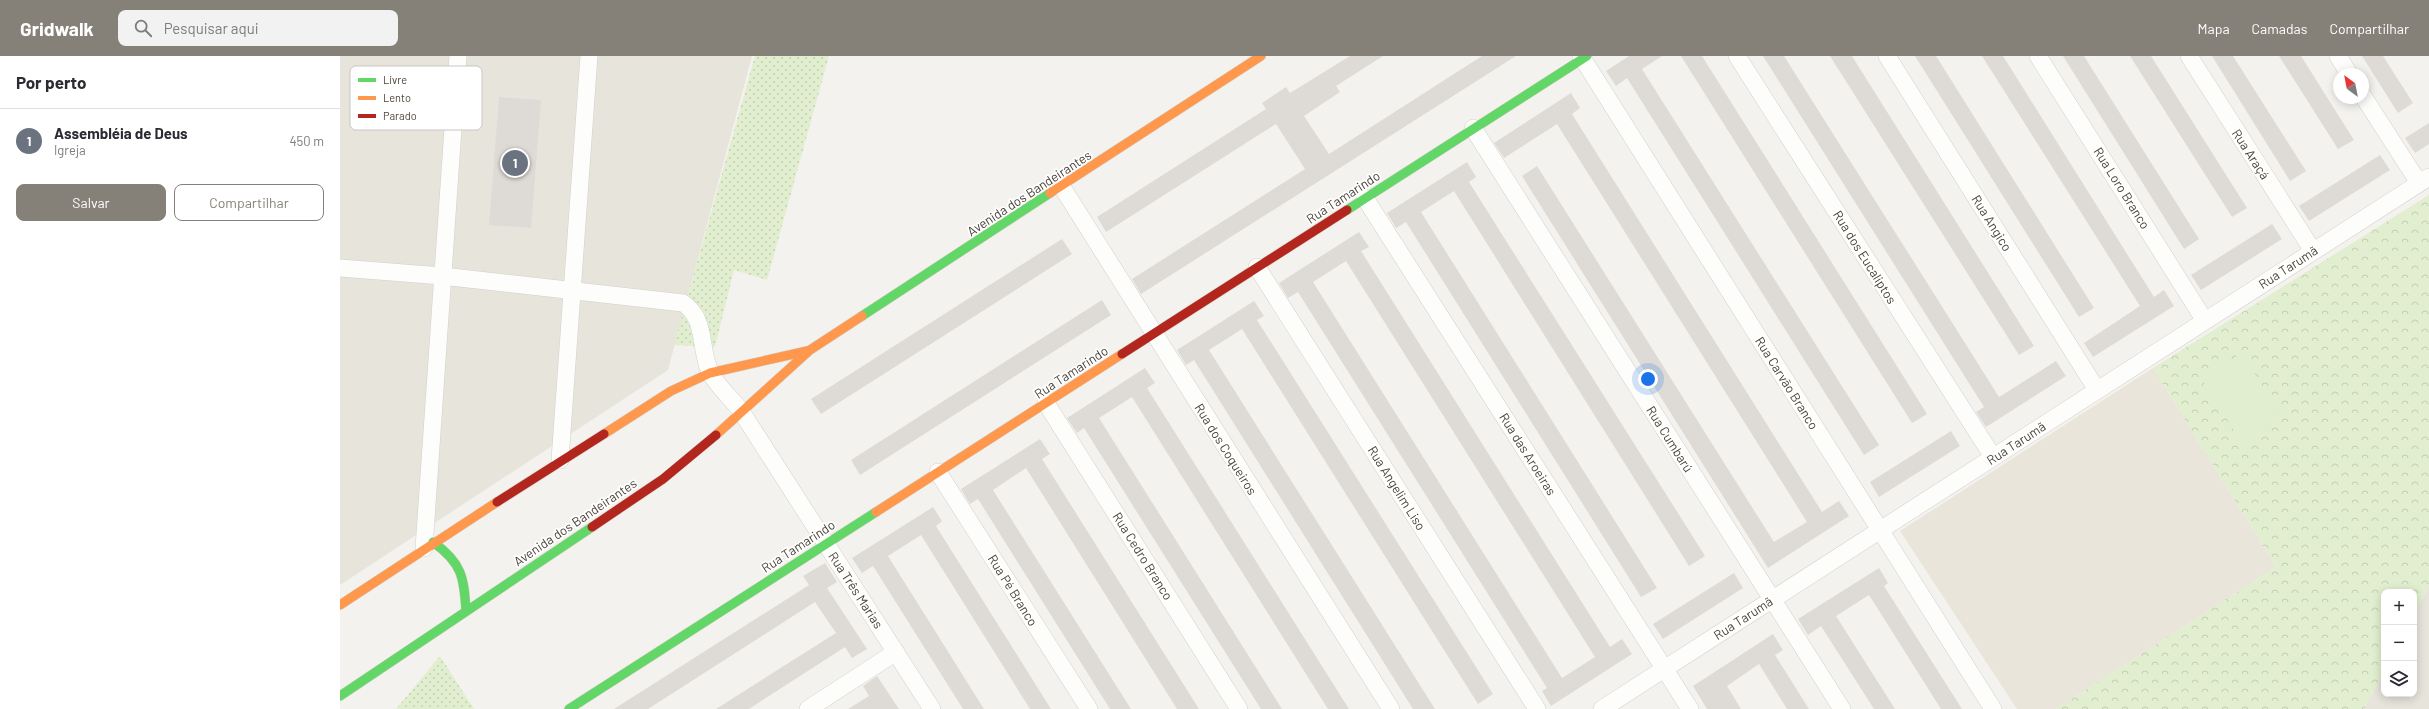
<!DOCTYPE html>
<html lang="pt">
<meta charset="utf-8">
<style>
:root{--surface:#fff;--page:#f2f2f3;--text:#2b2b33;--muted:#7c7c81;--line:#e1e1e2;--accent:#868178}
body{margin:0;font-family:Barlow,sans-serif;background:var(--page);color:var(--text)}
.controls{position:absolute;right:12px;bottom:12px;display:grid;overflow:hidden;border-radius:8px;box-shadow:0 2px 10px #0003}
.controls button{width:36px;height:36px;display:grid;place-items:center;padding:0;border:0;border-bottom:1px solid var(--line);background:var(--surface);color:var(--text);font:20px sans-serif}
.compass{position:absolute;left:1993px;top:12px;width:36px;height:36px;border-radius:50%;background:var(--surface);box-shadow:0 2px 10px #0003;rotate:328deg}
.you{position:absolute;left:1308px;top:323px;width:14px;height:14px;margin:-10px;border:3px solid #fff;border-radius:50%;background:#1a73e8;box-shadow:0 0 0 6px #1a73e833}
.badge{display:grid;place-items:center;width:26px;height:26px;border-radius:50%;background:var(--accent);color:#fff;font-size:13px;font-weight:700}
.pin{position:absolute;translate:-50% -50%;border:2px solid #fff;box-shadow:0 1px 4px #0006}
.list{margin:0;padding:0;list-style:none}
h2{display:flex;justify-content:space-between;align-items:center;height:52px;margin:0;padding:0 16px;font-size:17px}
h2 small{font-size:13px;font-weight:400;color:var(--muted)}
.list li{display:grid;grid-template-columns:26px 1fr auto;gap:12px;align-items:center;box-sizing:border-box;height:64px;padding:0 16px;border-top:1px solid var(--line)}
.list b{display:block;font-size:15px;white-space:nowrap}
.list p{margin:0;font-size:13px;white-space:nowrap;color:var(--muted)}
.list em{font-size:13px;font-style:normal;color:var(--muted)}
.actions{display:flex;gap:8px;padding:12px 16px}
.actions a{flex:1;padding:9px 0;border:1px solid var(--accent);border-radius:8px;text-align:center;font-size:14px;color:var(--accent)}
.actions .main{background:var(--accent);color:#fff}
.icon{flex:none;width:22px;height:22px;fill:none;stroke:currentColor;stroke-width:2;stroke-linecap:round;stroke-linejoin:round}
.map{position:relative;flex:none;width:2089px;height:653px;overflow:hidden}
header{display:flex;align-items:center;gap:24px;box-sizing:border-box;height:56px;padding:0 20px;background:var(--accent);color:#fff}
header strong{font-size:19px}
nav{display:flex;gap:22px;margin-inline-start:auto;font-size:14px}
.search{width:280px;height:36px;background:var(--page);display:flex;align-items:center;gap:10px;box-sizing:border-box;padding:0 14px;border-radius:8px;color:var(--muted);font-size:15px}
main{display:flex}
aside{flex:1;background:var(--surface)}
.map>svg:first-child{display:block}
.residential{fill:#e7e4dc}
.education{fill:#eae5da}
.grass{fill:url(#grass-dots)}
.forest{fill:url(#forest-crowns)}
.pitch{fill:#e1eecf}
.building{fill:#dedbd6;fill-rule:evenodd}
.lines{fill:none;stroke-linecap:round;stroke-linejoin:round}
.street-casing{stroke:#d2d0cb;stroke-width:18}
.fast-casing{stroke:#d3cfc5;stroke-width:10}
.slow-casing{stroke:#d3cfc5;stroke-width:10}
.jam-casing{stroke:#d3cfc5;stroke-width:10}
.street{stroke:#fdfdfc;stroke-width:17}
.fast{stroke:#63d668;stroke-width:9}
.slow{stroke:#ff974d;stroke-width:9}
.jam{stroke:#b3261e;stroke-width:9}
.labels{text-anchor:middle;stroke-width:3.5;stroke-linejoin:round;paint-order:stroke}
.street-label{font-size:13px;fill:#4b4439;stroke:#fff}
.key{fill:#fff;stroke:#c9c7c4;stroke-width:1}
.key-label{font-size:11px;fill:#4b4439}
</style>
<header>
<strong>Gridwalk</strong>
<div class="search"><svg class="icon" aria-label="search" viewBox="0 0 24 24"><circle cx="10" cy="10" r="6"/><path d="M15 15l6 6"/></svg>Pesquisar aqui</div>
<nav><a>Mapa</a><a>Camadas</a><a>Compartilhar</a></nav>
</header>
<main>
<aside>
<h2>Por perto<small></small></h2>
<ul class="list">
<li><span class="badge" style="background:#6b7280">1</span><div><b>Assembléia de Deus</b><p>Igreja</p></div><em>450 m</em></li>
</ul>
<div class="actions"><a class="main">Salvar</a><a>Compartilhar</a></div>
</aside>
<div class="map">
<svg width="2089" height="653" viewBox="0 0 2089 653">
<defs>
<pattern id="grass-dots" width="8" height="8" patternUnits="userSpaceOnUse"><rect width="8" height="8" fill="#e1eecf"/><path d="M2 2h.1M6 6h.1" fill="none" stroke="#c3cdb2" stroke-width="1.8" stroke-linecap="round"/></pattern>
<pattern id="forest-crowns" width="20" height="18" patternUnits="userSpaceOnUse"><rect width="20" height="18" fill="#e1eecf"/><path d="M2 6a3 3 0 1 1 6 0M12 15a3 3 0 1 1 6 0" fill="none" stroke="#c3cdb2"/></pattern>
</defs>
<rect width="100%" height="100%" fill="#f4f2ee"/>
<path class="residential" d="M0,0H412L328,314L0,529Z
M2089,530V653H2024L2044,615V638H2074V559Z"/>
<path class="education" d="M1813,312L1936,511L1716,653H1677L1560,475Z"/>
<path class="grass" d="M415,0H489L427,224L394,214L375,291L334,289Z
M100,600L134,653H56Z"/>
<path class="forest" d="M2089,139V530L2074,559V536H2044V615L2024,653H1716L1936,511L1813,312Z"/>
<path class="pitch" d="M1902,297L1942,362L1902,387L1861,322Z"/>
<path class="building" d="M1010,0H1043L996,30L1000,36L964,60L989,98L1142,0H1176L801,238L792,223L965,113L936,68L766,176L757,161L926,53L922,47L946,31L950,37Z
M1289,0H1322L1302,13L1539,389L1524,399L1287,22L1276,30L1266,15Z
M1341,0H1362L1587,358L1572,367Z
M1423,0H1444L1659,341L1716,305L1726,320L1646,371L1636,356L1644,351Z
M1490,0H1512L1694,290L1679,299Z
M1575,0H1596L1754,252L1739,261Z
M1642,0H1663L1814,241L1824,234L1834,250L1753,301L1744,287L1800,250Z
M1723,0H1744L1859,183L1844,193Z
M1790,0H1811L1907,152L1892,161Z
M1872,0H1893L1966,115L1950,125Z
M1939,0H1961L2014,84L1998,93Z
M2022,0H2043L2073,47L2058,57Z
M1231,37L1240,52L1232,58L1482,456L1499,445L1509,460L1428,512L1182,120L1197,110L1434,486L1467,466L1217,68L1164,102L1154,87Z
M159,41L201,44L191,172L149,169Z
M2089,67V88L2075,97L2065,82Z
M2040,99L2050,114L1969,165L1959,150Z
M1127,106L1136,121L1129,126L1365,500L1349,510L1114,135L1081,156L1317,532L1301,541L1066,166L1056,172L1047,157Z
M1932,168L1942,183L1861,234L1851,219Z
M1019,176L1029,191L1021,195L1270,591L1282,583L1292,598L1211,650L1202,635L1207,632L958,236L948,242L939,227ZM1006,205L1255,601L1222,622L973,226Z
M722,183L732,198L481,358L471,343Z
M762,244L771,259L520,419L511,404Z
M914,245L924,260L917,264L1153,638L1138,648L902,273L869,294L1095,653H1073L854,304L846,309L837,294Z
M805,312L815,327L807,332L1009,653H988L792,341L759,362L942,653H921L744,372L737,377L727,362Z
M1611,375L1620,390L1539,441L1530,426Z
M700,383L710,398L702,403L859,653H837L686,412L653,434L791,653H770L638,443L630,448L621,433Z
M593,451L602,465L596,470L711,653H690L581,479L548,500L644,653H623L533,510L522,517L512,502Z
M485,507L497,526L487,532L527,593L512,602L505,591L409,653H376L496,577L475,546L308,653H274L469,529L463,520Z
M1539,512L1548,527L1544,530L1622,653H1601L1529,539L1496,560L1555,653H1534L1481,570L1468,579L1458,563Z
M1394,517L1403,532L1323,583L1313,568Z
M1433,578L1443,594L1435,599L1469,653H1447L1419,608L1387,630L1401,653H1367L1353,630Z
M537,620L559,653H508L529,640L523,630Z"/>
<g class="lines">
<g class="street-casing">
<path id="street" d="M1241,0L1653,653
M1397,0L1653,401
M1547,0L1757,334
M1698,0L1865,265
M1849,0L1973,195
M1998,0L2009,18
M2023,40L2079,127
M1133,72L1502,653
M722,131L1051,653
M1025,142L1350,653
M917,211L1197,653
M0,212L102,220L343,247C367,263 359,292 370,316C375,328 393,344 401,355L592,653
M706,347L899,653
M220,404L249,0
M598,416L749,653
M84,492L118,0
M468,653L556,596
M1262,653L2089,121"/>
</g>
<g class="fast-casing">
<path id="fast" d="M1007,154L1247,0
M522,260L710,137
M93,486C122,507 124,521 126,555
M0,640L252,471
M229,653L536,456"/>
</g>
<g class="slow-casing">
<path id="slow" d="M710,137L921,0
M264,378L331,335L370,317L467,295
M376,379L470,294L522,260
M536,456L782,298
M0,549L157,446"/>
</g>
<g class="jam-casing">
<path id="jam" d="M782,298L1007,154
M157,446L264,378
M252,471L323,423L376,379"/>
</g>
<use href="#street" class="street"/>
<use href="#fast" class="fast"/>
<use href="#slow" class="slow"/>
<use href="#jam" class="jam"/>
</g>
<g class="labels">
<g class="street-label">
<text transform="translate(1911 98) rotate(57)" y="5">Rua Araçá</text>
<text transform="translate(1782 132) rotate(58)" y="5">Rua Loro Branco</text>
<text transform="translate(689 137) rotate(-33)" y="5">Avenida dos Bandeirantes</text>
<text transform="translate(1003 141) rotate(-33)" y="5">Rua Tamarindo</text>
<text transform="translate(1652 167) rotate(58)" y="5">Rua Angico</text>
<text transform="translate(1525 201) rotate(58)" y="5">Rua dos Eucaliptos</text>
<text transform="translate(1948 211) rotate(-33)" y="5">Rua Tarumã</text>
<text transform="translate(731 316) rotate(-33)" y="5">Rua Tamarindo</text>
<text transform="translate(1447 327) rotate(58)" y="5">Rua Carvão Branco</text>
<text transform="translate(1330 383) rotate(58)" y="5">Rua Cumbarú</text>
<text transform="translate(1676 387) rotate(-33)" y="5">Rua Tarumã</text>
<text transform="translate(886 393) rotate(58)" y="5">Rua dos Coqueiros</text>
<text transform="translate(1188 398) rotate(58)" y="5">Rua das Aroeiras</text>
<text transform="translate(1057 432) rotate(58)" y="5">Rua Angelim Liso</text>
<text transform="translate(235 466) rotate(-34)" y="5">Avenida dos Bandeirantes</text>
<text transform="translate(458 490) rotate(-33)" y="5">Rua Tamarindo</text>
<text transform="translate(803 500) rotate(58)" y="5">Rua Cedro Branco</text>
<text transform="translate(516 534) rotate(57)" y="5">Rua Três Marias</text>
<text transform="translate(673 534) rotate(58)" y="5">Rua Pé Branco</text>
<text transform="translate(1403 562) rotate(-33)" y="5">Rua Tarumã</text>
</g>
</g>
<rect x="10" y="10" width="132" height="64" rx="6" class="key"/>
<rect x="18" y="22" width="18" height="4" fill="#63d668"/>
<rect x="18" y="40" width="18" height="4" fill="#ff974d"/>
<rect x="18" y="58" width="18" height="4" fill="#b3261e"/>
<g class="key-label">
<text x="43" y="28">Livre</text>
<text x="43" y="46">Lento</text>
<text x="43" y="64">Parado</text>
</g>
</svg>
<div class="controls">
<button>+</button>
<button>−</button>
<button><svg class="icon" aria-label="layers" viewBox="0 0 24 24"><path d="M12 4l9 5-9 5-9-5zM3 14l9 5 9-5"/></svg></button>
</div>
<svg class="compass" viewBox="-18 -18 36 36"><path d="M0-13l5 13h-10z" fill="#e53935"/><path d="M0 13l5-13h-10z" fill="#7c7c81"/></svg>
<div class="you"></div>
<div class="pin badge" style="left:175px;top:107px;background:#6b7280">1</div>
</div>
</main>
